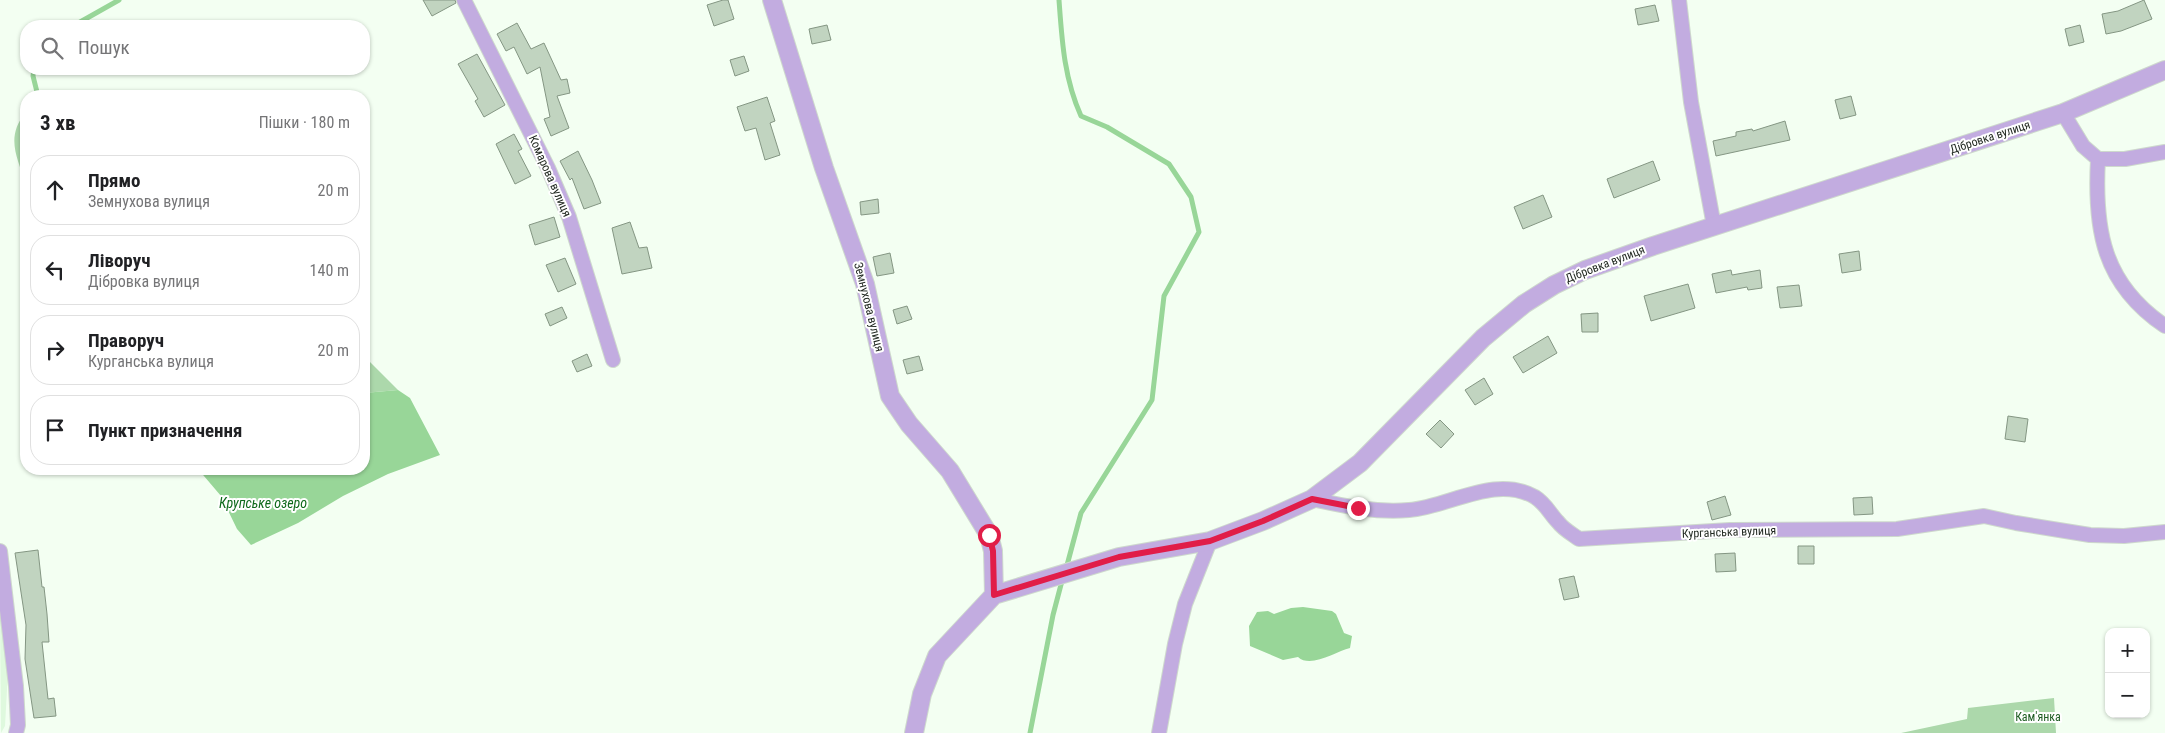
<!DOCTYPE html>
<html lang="uk">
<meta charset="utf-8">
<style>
:root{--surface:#fff;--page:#f6f6f6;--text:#202124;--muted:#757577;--line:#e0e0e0}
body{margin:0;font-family:"Roboto Condensed",sans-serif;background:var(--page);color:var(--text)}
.controls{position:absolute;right:15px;bottom:15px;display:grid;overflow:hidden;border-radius:10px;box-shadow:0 1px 4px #0004}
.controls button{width:45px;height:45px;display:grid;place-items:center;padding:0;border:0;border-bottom:1px solid var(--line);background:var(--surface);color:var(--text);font:25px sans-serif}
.stop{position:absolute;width:15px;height:15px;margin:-11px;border:4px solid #e11d48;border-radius:50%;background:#fff}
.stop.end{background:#e11d48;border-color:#fff;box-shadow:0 1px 5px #0008}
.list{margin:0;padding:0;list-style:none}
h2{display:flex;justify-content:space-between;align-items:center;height:65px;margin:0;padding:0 20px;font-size:21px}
h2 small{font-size:16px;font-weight:400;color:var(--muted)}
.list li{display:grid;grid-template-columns:32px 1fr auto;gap:15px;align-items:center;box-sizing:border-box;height:70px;margin:0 10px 10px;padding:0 10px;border:1px solid var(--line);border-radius:20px}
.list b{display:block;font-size:19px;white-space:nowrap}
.list p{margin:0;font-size:16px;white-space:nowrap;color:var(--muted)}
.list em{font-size:16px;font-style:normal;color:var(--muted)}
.icon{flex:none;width:28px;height:28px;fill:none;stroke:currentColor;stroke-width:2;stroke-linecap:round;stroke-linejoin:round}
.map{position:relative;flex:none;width:2165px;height:733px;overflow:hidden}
.search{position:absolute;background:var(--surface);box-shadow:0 1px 4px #0004;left:20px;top:20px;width:350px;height:55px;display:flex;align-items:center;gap:12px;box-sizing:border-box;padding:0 18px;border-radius:20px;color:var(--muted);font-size:19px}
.panel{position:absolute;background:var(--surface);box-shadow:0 1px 4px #0004;left:20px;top:90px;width:350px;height:385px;border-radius:20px}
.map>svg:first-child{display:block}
.built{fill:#dff9de}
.green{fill:#acd8ab}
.water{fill:#98d698}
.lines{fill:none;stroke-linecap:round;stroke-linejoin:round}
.stream{stroke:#98d698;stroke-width:5}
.building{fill:#c1d4c0;stroke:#849683}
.minor-casing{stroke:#ced9cd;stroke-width:16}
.tertiary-casing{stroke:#ced9cd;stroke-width:20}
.minor{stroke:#c2ace0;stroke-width:14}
.tertiary{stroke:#c2ace0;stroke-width:18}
.route{stroke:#e11d48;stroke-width:6}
.labels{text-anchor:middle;stroke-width:4;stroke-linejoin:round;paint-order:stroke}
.street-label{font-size:12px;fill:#232a23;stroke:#fff}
.park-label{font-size:12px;fill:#1f5d23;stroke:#fff}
.water-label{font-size:14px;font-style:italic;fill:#0e691b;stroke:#fff}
</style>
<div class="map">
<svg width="2165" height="733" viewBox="0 0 2165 733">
<rect width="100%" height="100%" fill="#f3fff2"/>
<path class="built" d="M0,614L8,672L5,726L1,733Z"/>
<path class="green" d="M26,112V184C17,157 5,137 26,112Z
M364,356L398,390L364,393Z
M2054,698L2056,733H1901L1967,719L1968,708Z"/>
<path class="water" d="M398,390L410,398L440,455L388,474L343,496L298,523L251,545L237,529L221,496L198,469H364V393Z
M1303,607L1332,611L1336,614L1344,633L1352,636L1350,648C1336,651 1311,669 1298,657L1283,660L1250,646L1249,626L1257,612L1268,611L1274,614L1291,608Z"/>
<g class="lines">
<path class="stream" d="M1059,0C1062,41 1064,78 1081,116L1107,127L1169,164L1191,197L1199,232L1164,296L1152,400L1081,513L1066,569
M73,26L119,0
M34,69L33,76L38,96
M1030,733L1053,615L1063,577"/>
</g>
<path class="building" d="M423,0H455L456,3L432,16Z
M723,0H728L734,19L714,26L707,5Z
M2144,0L2152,19L2121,31L2106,34L2102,14L2118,11Z
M1655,5L1659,21L1638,25L1635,9Z
M517,23L531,49L544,43L561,80L567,79L570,93L557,96L569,128L551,136L544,119L550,117L540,67L527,74L514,47L506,51L497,34Z
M827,25L831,40L812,44L809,29Z
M2080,25L2084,42L2069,46L2065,29Z
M477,54L505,105L484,117L475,101L478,99L458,64Z
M744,56L749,71L735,76L730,60Z
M1851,96L1856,115L1840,119L1835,100Z
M767,97L775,121L770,123L780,155L765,160L756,128L745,131L737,107Z
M1785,121L1790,140L1716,156L1713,141L1736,136V132L1752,129L1753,131Z
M514,134L522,149L518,151L531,176L515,184L496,144Z
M578,151L592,180L601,203L584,209L572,178L570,180L560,161Z
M1653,161L1660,180L1614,198L1607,179Z
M1543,195L1552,217L1523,229L1514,207Z
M878,199L879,213L861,215L860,202Z
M554,217L560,237L535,245L529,225Z
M630,222L639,248L647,247L652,268L622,274L612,228Z
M1859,251L1861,270L1842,273L1839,254Z
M890,253L894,273L877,276L873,257Z
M565,258L576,284L558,292L546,265Z
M1731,270L1732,275L1760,270L1762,288L1748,290L1747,287L1716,293L1712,274Z
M1688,284L1695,308L1651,321L1644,296Z
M1799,285L1802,306L1780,308L1777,287Z
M907,306L912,319L897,324L893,310Z
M562,307L567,318L550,326L545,314Z
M1598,313V332H1582L1581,314Z
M1548,336L1557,353L1523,373L1513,357Z
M587,354L592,366L577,372L572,361Z
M919,356L923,370L907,374L903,360Z
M1484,378L1493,394L1475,405L1465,390Z
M2008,416L2028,419L2025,442L2005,439Z
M1440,420L1454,434L1441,448L1426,434Z
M1725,496L1731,515L1712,520L1707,502Z
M1872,497L1873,514L1854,515L1853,498Z
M1798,546H1814V564H1798Z
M38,550L42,587H44L47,614L49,642H42L48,699L54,698L56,716L34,718L25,659L26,625L15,553Z
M1735,553L1736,571L1716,572L1715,554Z
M1574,576L1579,597L1564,600L1559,579Z"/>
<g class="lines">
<g class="minor-casing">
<path id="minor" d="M464,0L548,168L569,217L613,360
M1679,0L1691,102L1714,226
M2063,113L2083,146L2098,159H2125L2165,152
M2098,159C2094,230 2103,284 2165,326
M1312,499C1344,506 1376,513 1409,510C1449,507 1495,474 1535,497C1546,504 1550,514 1558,522C1563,529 1572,534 1579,539L1730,530L1897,529L1984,516L2016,523L2090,535L2124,536L2165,532
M0,551L16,686L18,725L16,733
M1159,733L1175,644L1185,604L1210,541"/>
</g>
<g class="tertiary-casing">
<path id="tertiary" d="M772,0L824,168L865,284L890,396L909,424L950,471L989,535L993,551L994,595
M914,733L922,694L937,656L994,595L1119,557L1210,541L1263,521L1312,499L1360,463L1483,338L1524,304L1554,285L1585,270L1653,246L2063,113L2165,70"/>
</g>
<use href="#minor" class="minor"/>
<use href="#tertiary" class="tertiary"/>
</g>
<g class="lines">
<path class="route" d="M989,535L993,551L994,595L1119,557L1210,541L1263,521L1312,499L1358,508"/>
</g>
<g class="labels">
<g class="street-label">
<text transform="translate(1990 137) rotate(-18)" y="4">Дібровка вулиця</text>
<text transform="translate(550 176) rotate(66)" y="4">Комарова вулиця</text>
<text transform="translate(1605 264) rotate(-21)" y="4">Дібровка вулиця</text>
<text transform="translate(869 307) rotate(76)" y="4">Земнухова вулиця</text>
<text transform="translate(1729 532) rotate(-2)" y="4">Курганська вулиця</text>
</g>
<g class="park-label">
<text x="2038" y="721">Кам'янка</text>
</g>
<g class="water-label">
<text x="263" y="508">Крупське озеро</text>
</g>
</g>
</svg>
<div class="controls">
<button>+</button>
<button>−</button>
</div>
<div class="stop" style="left:989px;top:535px"></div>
<div class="stop end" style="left:1358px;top:508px"></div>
<div class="search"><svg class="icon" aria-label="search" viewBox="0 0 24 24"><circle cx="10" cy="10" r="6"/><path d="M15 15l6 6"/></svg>Пошук</div>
<section class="panel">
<h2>3 хв<small>Пішки · 180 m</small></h2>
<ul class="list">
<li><svg class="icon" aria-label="ahead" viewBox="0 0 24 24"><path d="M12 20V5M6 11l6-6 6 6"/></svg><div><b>Прямо</b><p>Земнухова вулиця</p></div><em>20 m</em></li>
<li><svg class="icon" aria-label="left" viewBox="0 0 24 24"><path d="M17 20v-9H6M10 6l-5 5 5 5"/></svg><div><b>Ліворуч</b><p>Дібровка вулиця</p></div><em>140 m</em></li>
<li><svg class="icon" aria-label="right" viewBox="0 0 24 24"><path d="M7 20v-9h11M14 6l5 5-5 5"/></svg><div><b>Праворуч</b><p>Курганська вулиця</p></div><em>20 m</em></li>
<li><svg class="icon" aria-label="arrive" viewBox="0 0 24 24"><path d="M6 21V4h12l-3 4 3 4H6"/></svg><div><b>Пункт призначення</b></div></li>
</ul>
</section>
</div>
